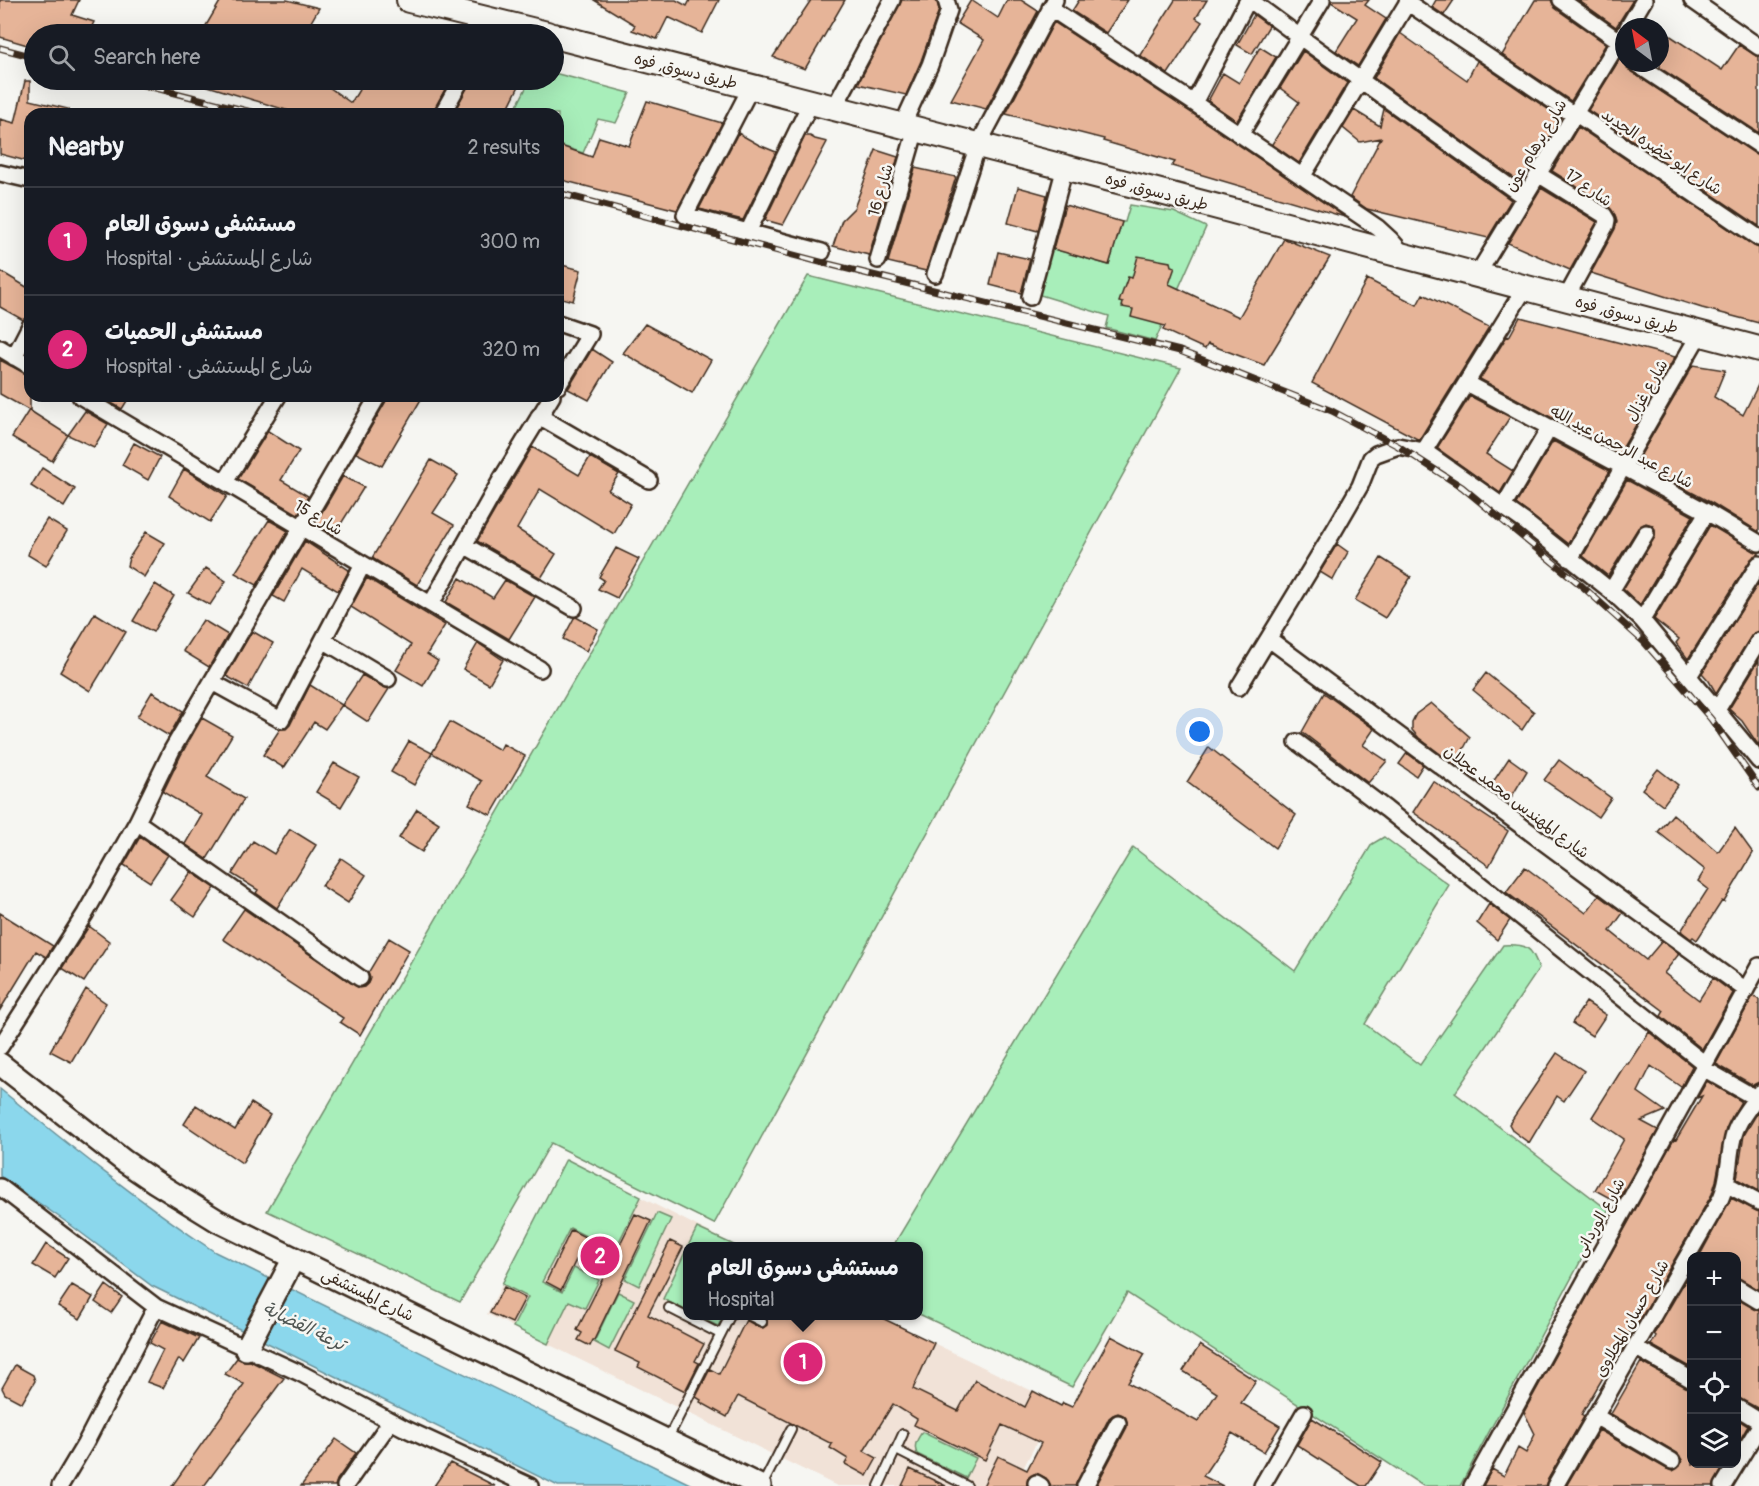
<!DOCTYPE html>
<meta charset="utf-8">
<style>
:root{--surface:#171b24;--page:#20242c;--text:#f1f3f6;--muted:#9ea1a6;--line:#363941;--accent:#db2777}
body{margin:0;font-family:Pangolin,"Playpen Sans Arabic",sans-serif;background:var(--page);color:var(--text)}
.controls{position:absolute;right:18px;bottom:18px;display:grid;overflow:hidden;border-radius:12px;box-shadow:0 6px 24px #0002}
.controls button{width:54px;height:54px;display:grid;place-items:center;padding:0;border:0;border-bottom:2px solid var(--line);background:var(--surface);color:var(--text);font:30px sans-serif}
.compass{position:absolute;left:1615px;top:18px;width:54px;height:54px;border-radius:50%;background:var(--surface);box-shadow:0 6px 24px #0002;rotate:328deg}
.you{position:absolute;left:1200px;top:732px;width:21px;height:21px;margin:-15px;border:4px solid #fff;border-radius:50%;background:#1a73e8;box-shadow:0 0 0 9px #1a73e833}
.badge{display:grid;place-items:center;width:39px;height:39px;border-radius:50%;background:var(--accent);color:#fff;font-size:20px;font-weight:700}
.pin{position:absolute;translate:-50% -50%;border:3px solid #fff;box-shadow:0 2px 6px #0006}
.popup{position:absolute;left:683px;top:1242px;width:240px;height:78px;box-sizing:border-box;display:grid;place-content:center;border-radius:12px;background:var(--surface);filter:drop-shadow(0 2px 4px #0005);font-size:20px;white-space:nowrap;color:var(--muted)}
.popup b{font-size:22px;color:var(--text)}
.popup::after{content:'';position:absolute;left:50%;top:100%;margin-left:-12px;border:12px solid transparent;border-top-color:var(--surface)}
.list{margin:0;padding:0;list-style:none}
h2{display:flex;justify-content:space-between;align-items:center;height:78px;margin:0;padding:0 24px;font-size:26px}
h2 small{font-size:20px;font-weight:400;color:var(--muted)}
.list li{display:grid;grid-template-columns:39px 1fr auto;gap:18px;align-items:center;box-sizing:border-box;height:108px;padding:0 24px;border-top:2px solid var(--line)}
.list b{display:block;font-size:22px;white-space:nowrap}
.list p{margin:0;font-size:20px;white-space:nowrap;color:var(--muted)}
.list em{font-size:20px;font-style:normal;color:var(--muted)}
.icon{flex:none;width:33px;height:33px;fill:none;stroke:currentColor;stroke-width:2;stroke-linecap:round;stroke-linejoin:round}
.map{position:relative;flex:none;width:1759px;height:1486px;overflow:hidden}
.search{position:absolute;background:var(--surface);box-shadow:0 6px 24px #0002;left:24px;top:24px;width:540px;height:66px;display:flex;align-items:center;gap:15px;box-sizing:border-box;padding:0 21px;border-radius:33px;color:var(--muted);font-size:22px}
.panel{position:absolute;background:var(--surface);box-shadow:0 6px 24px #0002;left:24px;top:108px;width:540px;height:294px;border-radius:18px}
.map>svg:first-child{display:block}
.built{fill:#f1e2d7}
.green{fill:#a8eeba;stroke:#728c6c;stroke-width:1.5}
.water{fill:#8bd7ec;stroke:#6b929a;stroke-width:1.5}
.building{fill:#e6b498;stroke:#3b2a1e;stroke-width:1.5}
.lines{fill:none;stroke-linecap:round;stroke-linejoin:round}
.lane-casing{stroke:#3b2a1e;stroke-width:12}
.street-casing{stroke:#3b2a1e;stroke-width:20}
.secondary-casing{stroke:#3b2a1e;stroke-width:26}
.primary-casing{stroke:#3b2a1e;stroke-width:28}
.lane{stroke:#f6f6f2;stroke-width:8}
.street{stroke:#f6f6f2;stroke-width:15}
.secondary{stroke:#f6f6f2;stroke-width:21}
.primary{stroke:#f6f6f2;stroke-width:24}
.rail-casing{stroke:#3b2a1e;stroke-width:7}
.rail{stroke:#f6f6f2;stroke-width:4.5;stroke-dasharray:14;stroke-linecap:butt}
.labels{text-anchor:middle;stroke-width:5;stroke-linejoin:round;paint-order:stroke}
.street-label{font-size:16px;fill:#3b2a1e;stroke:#f6f6f2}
.water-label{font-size:18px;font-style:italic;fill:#4f5552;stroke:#f6f6f2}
</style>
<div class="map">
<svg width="1759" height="1486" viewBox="0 0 1759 1486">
<rect width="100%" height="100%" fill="#f6f6f2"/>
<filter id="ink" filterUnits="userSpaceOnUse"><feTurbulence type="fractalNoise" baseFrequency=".0167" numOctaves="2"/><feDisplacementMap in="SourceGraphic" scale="12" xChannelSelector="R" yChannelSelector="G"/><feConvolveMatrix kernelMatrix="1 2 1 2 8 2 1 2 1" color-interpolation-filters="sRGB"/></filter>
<g filter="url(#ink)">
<path class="built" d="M566,1159L736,1246H688V1316H878L1057,1403L1014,1486H837L487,1314Z"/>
<path class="green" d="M554,73L630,93L616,123L598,119L583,153L558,145V114H513L530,80H554Z
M1130,205L1174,212L1206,227L1155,341L1106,328L1109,316L1037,294L1051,248L1109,265L1122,222H1125Z
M808,276L1181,368L714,1224L551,1143L460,1302L267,1211Z
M1384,837L1449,885L1365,1024L1420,1065L1503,945C1526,944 1532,946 1539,969L1455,1093L1608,1210L1460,1486H1423L1127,1293L1072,1387L919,1314L918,1246H893L1133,847L1295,971L1372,844Z
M566,1159L641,1197L604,1272L579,1259L590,1238L570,1228L542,1282L562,1292L574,1268L599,1280L585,1308L569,1301L548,1344L513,1327L528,1297L502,1284Z
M657,1213L671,1219L639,1286L625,1279Z
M697,1228L736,1246H688Z
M687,1248V1311L663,1299Z
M618,1292L634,1300L609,1350L594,1342Z
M696,1316H724L718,1326Z
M922,1432L976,1458L966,1478L917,1454C913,1445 917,1440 922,1432Z"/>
<path class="water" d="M0,1089C70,1146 140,1202 215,1252L694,1486H558L152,1286L72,1226L0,1176Z"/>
<path class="building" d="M0,0H79L72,15L94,22L88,34H34V47L0,37Z
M221,0H287L319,8L304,34H201Z
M594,0H676L687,6L690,0H719L702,33L668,17L657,39L632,30L635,25Z
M811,0H845L805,69L773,57Z
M902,0H934L937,2L939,10L921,61L906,95L858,84Z
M971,0L998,18L1007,0H1021L1038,11L986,109L951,100L984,40L957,23Z
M1079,0H1128L1106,33L1072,11Z
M1175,0H1207L1196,18L1202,22L1168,74L1140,55Z
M1332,0H1369L1365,5L1386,19L1358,66L1336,51L1357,18L1331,2Z
M1436,0H1454L1444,15L1432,7Z
M1535,0H1551L1555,8L1606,44L1571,101L1502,55Z
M1578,0H1633L1616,27Z
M1254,15L1269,26L1252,54L1237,45Z
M1644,18L1657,27H1639Z
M1054,22L1189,111L1345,217L1172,166L1175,162L1103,141L1104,139L1006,114Z
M1660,29L1722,70L1739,45L1759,57V133L1660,68Z
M1400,33L1467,80L1477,61L1561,118L1521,183L1374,78Z
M1260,47L1276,57L1237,121L1208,101L1223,73L1239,83Z
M1303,51L1347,83L1299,163L1272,144L1299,102L1280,88Z
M1621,57L1624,60V63L1630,71L1754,153L1759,155V226L1588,110Z
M199,80H319L351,103L365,80H450L432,114H299L198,83Z
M471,80H522L505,114H453Z
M25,81H30V100L68,109V114H30V162L0,154V119L15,123Z
M647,101L722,123L677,210L558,179V145L592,157L599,137L629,146Z
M1384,109L1511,200L1488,238L1367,209L1350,197L1381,138L1360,142L1343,128L1354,110L1380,126Z
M1578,127L1754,246L1759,248V323L1702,308L1591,273L1615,229L1617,222L1615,215L1609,207L1552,171Z
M738,133L759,145L776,152L743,220L699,209Z
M805,136H810L815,139L827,142L783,225L765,220Z
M876,150L898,157L869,255L833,246L842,220L854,208Z
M915,168L956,177L926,271L888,262Z
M1018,187L1047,195L1038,231L1008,223Z
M1541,188L1597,222L1570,270L1508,243Z
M1065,205L1122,222L1109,265L1053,249Z
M1284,239L1330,257L1264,365L1208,344L1205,349L1163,330L1165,326L1131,317L1133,309L1122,307L1123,303L1119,302L1128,277L1132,278L1138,256L1170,262L1171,266L1175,267L1169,284L1239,317Z
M998,252L1030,259L1021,293L990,285Z
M558,264L581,270L573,301L558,297Z
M0,271L30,289V316L23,320L0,307Z
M1367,279L1417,305L1423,294L1489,327L1419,440L1312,383Z
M1520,317L1675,357L1619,454L1480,379L1507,336L1509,337Z
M645,324L711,360L692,393L623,353Z
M592,349L612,362L589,400L568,389Z
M0,360L30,376V411L0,394Z
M1693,365L1725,370L1714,397L1743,415L1759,383V532L1712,503L1636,463Z
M99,396H130L122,409Z
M388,396H423L382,466L356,453L386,401Z
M1470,396L1510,417L1486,454L1513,471L1500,493L1437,448Z
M29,410L68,435L52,461L12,437Z
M85,411L108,424L94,447L68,435Z
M268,431L299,451L281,480L308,496L298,514L238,479Z
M1553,441L1610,471L1568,544L1516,504Z
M134,443L160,457L148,480L122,465Z
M532,447L579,475L590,457L619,474L608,490L631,504L614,534L540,489L517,529L556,554L541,578L477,541Z
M431,460L458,475L433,513L454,525L417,585L372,558Z
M42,468L75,489L64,507L31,486Z
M184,469L227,496L210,522L169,496Z
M343,476L364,487L334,535L315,524Z
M1627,480L1693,516L1640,605L1623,589L1655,537V529L1652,525L1646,523L1638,528L1608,576L1583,556Z
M47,519L67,531L46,566L28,555L31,545Z
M269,520L288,531L257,585L235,573Z
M1710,525L1754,551L1759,553V554L1751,559L1688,659L1676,643L1679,639L1654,619Z
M146,532L165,543L144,577L127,566L129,558Z
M305,541L349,570L338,591L302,569L284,602L273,596Z
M1337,544L1348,552L1333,580L1320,572Z
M616,548L639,559L617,598L598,589L604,580L599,577Z
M1381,558L1411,577L1385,618L1355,600Z
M206,568L226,581L210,605L188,593Z
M367,578L445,625L427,654L438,661L423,686L396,670L411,645L351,607Z
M460,578L493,598L505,580L535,597L509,639L446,602Z
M1759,582V631L1751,636L1716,693L1709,681L1702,673Z
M155,584L174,596L153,632L133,621Z
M95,613L126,632L90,691L60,672Z
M576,617L598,629L586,651L563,639L574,618Z
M203,620L228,635L209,667L183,651Z
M252,631L273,643L248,688L226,676Z
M478,643L503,660L489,684L463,669Z
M1759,660V746L1742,721L1729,709Z
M1486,673L1534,712L1522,730L1473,690Z
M362,675L383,687L389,689L368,722L342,705Z
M310,685L342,705L325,729L314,722L284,768L263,755L280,729H286L290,725Z
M152,692L183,711L169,736L137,717Z
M1324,693L1374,729L1363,745L1387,761L1368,783L1302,732Z
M1431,703L1470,737L1455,765L1419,738L1412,730V722L1416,714Z
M202,718L232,735L207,777L244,799L207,859L185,844L202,815L163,792L181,755Z
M450,722L500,750L503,744L525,756L491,815L469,804L482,781L432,753Z
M409,741L432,753L414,785L391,772Z
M1209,747L1296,815L1275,848L1187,782Z
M1407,753L1423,765L1416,776L1399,764Z
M1509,758L1527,771L1508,803L1489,788Z
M1559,760L1611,798L1598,817L1544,780Z
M334,763L359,777L341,807L316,792Z
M1658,769L1678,785L1663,805L1642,789Z
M1433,781L1508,831L1489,866L1413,812Z
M417,809L439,823L422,852L399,838Z
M1673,814L1718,852L1735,828L1753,853L1724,902L1722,901L1697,940L1693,937L1691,939L1681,931L1708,889L1698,881L1705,870L1658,832Z
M290,829L316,845L277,908L256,893L258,890L232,874L253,841L274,854Z
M140,837L168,855L150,882L124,865Z
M341,858L366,875L348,903L322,886Z
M1525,867L1586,913L1599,895L1623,913L1610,931L1646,960L1662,941L1679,954L1664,973L1699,1000L1713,978L1733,993L1702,1049L1661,1016L1664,1011L1506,892Z
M191,872L215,888L195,917L171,900Z
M1489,904L1510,920L1497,940L1477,923Z
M244,909L359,988L364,987L368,983L370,978L368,973L389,938L409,950L360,1035L340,1022L343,1018L223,939Z
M0,913L53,946L46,957L36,951L0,1010Z
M89,926L110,942L84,982L62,968Z
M86,989L106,1003L71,1062L50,1051Z
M1753,996L1759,1000V1082L1753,1085L1716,1064Z
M1586,1002L1606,1015L1592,1036L1572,1023Z
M1649,1032L1692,1066L1681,1087L1651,1066L1638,1092L1665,1111L1641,1121L1658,1130L1617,1202L1595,1190L1624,1139L1592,1117L1626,1063L1628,1064Z
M1557,1053L1584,1071L1564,1101L1557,1096L1529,1143L1513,1131L1509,1124Z
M1707,1081L1741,1101L1726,1129L1716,1181L1712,1194L1637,1325L1635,1323L1581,1415L1584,1417L1547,1481L1545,1486H1483L1492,1469L1504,1476L1518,1448L1526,1453L1535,1434L1524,1412L1674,1139L1676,1140L1702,1096L1697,1098Z
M251,1103L270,1115L242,1163L184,1124L196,1105L235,1130Z
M1759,1110V1191L1737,1179L1744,1135Z
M1731,1198L1759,1212V1290L1737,1277V1257H1699Z
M635,1214L651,1221L594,1340H593L590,1346L578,1340L582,1333L577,1330Z
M571,1230L587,1238L561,1290L546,1282Z
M670,1241L683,1247L648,1315L704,1344L695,1361L699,1363L685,1391L638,1367L640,1363L615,1351Z
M46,1244L68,1258L55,1278L33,1265Z
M1692,1269V1368L1651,1345L1656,1336L1654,1334Z
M72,1285L93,1297L80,1319L58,1306Z
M106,1285L122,1297L111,1313L95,1302Z
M504,1287L525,1298L512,1323L490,1313Z
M1737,1299L1759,1311V1409L1737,1397Z
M762,1316H878L934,1343L913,1389L958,1411L975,1380L1025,1407L1033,1391L1061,1406L1063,1403L1072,1407L1111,1336L1145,1354L1128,1383L1198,1422L1217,1393L1183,1371L1200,1345L1256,1381L1241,1403L1280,1426L1264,1452L1232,1433L1203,1476L1223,1486H1096L1127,1427L1126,1418L1123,1415L1118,1413L1113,1415L1109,1418L1075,1486H1051L1046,1478L1036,1473L1028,1478L1027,1486H983L998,1456L1027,1470L1041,1443L1002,1425L985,1460L914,1425L917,1419L893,1404L864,1451L877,1458L867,1476L845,1464L848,1459L830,1448L832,1444L738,1396L727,1417L700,1402L701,1400L696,1397L710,1369L719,1374L746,1320L760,1328H763L767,1325V1319Z
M162,1321L199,1338L184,1363L179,1359L163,1388L147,1382L163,1350L150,1343Z
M237,1358L241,1360L250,1361L284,1378L204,1486H172L244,1384L225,1374Z
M1641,1362L1692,1390V1464H1725L1713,1486H1566L1599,1430L1667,1469L1673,1471L1680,1466L1682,1460L1677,1453L1611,1414Z
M15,1365L33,1375L35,1381L22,1403L5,1394L2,1388Z
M1312,1418L1382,1462L1366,1486H1361L1297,1445Z
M1737,1419L1748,1426L1737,1445Z
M336,1439L356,1453L337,1480L335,1486H301Z
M450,1463L495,1486H434Z
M910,1469L946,1486H902Z"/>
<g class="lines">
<g class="lane-casing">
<path id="lane" d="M669,1308L720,1334
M750,1316L762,1322
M667,1440L730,1316
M896,1450L967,1486
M762,1486L791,1429
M879,1486L903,1434"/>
</g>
<g class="street-casing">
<path id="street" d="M1250,0L1300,37L1524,197
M1561,0L1619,41
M1692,0L1759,47
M1407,2L1574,115
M1050,8L1194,103L1378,228L1390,239L1404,255
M1628,27L1644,0
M1635,63L1759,145
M751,87L685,215L822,252
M1194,103L1248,0
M834,108L892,0
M1575,113L1759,238
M442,114L461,80
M902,126L930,65L949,10L946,0
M1240,135L1322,0
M0,173L30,180
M1538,174L1604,215L1607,220L1606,225L1566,298
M1302,177L1409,0
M748,232L811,102
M878,260L916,129
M935,274L978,145L1055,0
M1477,275L1624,33
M1030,297L1065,167
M558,323L590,334L558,386
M0,348L30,366
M14,357L30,326
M1467,383L1707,512L1759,543
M80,396L540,669
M539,416L649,480
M1424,451L1525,288
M225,482L278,396
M1503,507L1550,427
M464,545L574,608
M1570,559L1700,333
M1611,591L1646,533
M431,604L502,478L552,396
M1642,620L1707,512
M1269,639L1631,907L1746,990
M323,640L388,679
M1689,676L1759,564
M212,682L281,720L363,564
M1239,687L1335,529L1360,486L1371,458L1376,454L1398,446L1424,451L1525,522L1611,591L1642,620L1759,761
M1717,710L1759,641
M1297,742L1386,809L1705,1064
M137,822L360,978
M0,1047L85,914L137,822L172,750L378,396
M1703,1068L1759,1100
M1726,1184L1759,1202
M0,1187L156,1307L302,1374L404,1428L530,1486
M1736,1287L1759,1301
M1635,1347L1692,1380
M1736,1407L1759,1421
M1595,1416L1672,1461
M1036,1483L1041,1486
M60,1486L85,1444L156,1307
M345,1486L391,1421
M1085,1486L1118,1423
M1262,1486L1304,1413
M1472,1486L1759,966
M1555,1486L1721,1198C1730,1178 1728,1158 1733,1138C1737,1121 1750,1107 1759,1093
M1723,1486L1759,1427"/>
</g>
<g class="secondary-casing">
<path id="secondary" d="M0,1064L124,1161L155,1182L218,1221L760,1486
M246,1349L294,1258"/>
</g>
<g class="primary-casing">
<path id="primary" d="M409,0L547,34
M554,36L1153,190L1759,349"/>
</g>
<use href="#lane" class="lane"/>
<use href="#street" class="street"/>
<use href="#secondary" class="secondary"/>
<use href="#primary" class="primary"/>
<g class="rail-casing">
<path id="rail" d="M0,48L34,57
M124,80L259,114
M558,193L820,262L1180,351L1332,411L1398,446L1462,487L1582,586L1644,642L1711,719L1759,788"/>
</g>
<use href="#rail" class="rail"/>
</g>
</g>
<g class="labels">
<g class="street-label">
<text transform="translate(686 70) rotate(14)" y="6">طريق دسوق, فوه</text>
<text transform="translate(1535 145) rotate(-59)" y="6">شارع برهام عون</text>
<text transform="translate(1662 151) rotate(34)" y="6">شارع ابو خضره الجديد</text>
<text transform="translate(1589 187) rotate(35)" y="6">شارع 17</text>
<text transform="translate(880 190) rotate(-74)" y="6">شارع 16</text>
<text transform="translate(1157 191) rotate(15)" y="6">طريق دسوق, فوه</text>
<text transform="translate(1627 314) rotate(15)" y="6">طريق دسوق, فوه</text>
<text transform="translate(1646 390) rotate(-60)" y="6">شارع غزال</text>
<text transform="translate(1622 446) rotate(28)" y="6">شارع عبد الرحمن عبد الله</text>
<text transform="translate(319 517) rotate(31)" y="6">شارع 15</text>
<text transform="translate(1517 801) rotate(37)" y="6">شارع المهندس محمد عجلان</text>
<text transform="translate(1599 1217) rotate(-61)" y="6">شارع الوردانى</text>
<text transform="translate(368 1294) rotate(26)" y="6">شارع المستشفى</text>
<text transform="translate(1631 1318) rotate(-60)" y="6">شارع حسان المحلاوى</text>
</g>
<g class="water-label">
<text transform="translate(304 1326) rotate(26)" y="6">ترعة القضابة</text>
</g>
</g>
</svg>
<div class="controls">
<button>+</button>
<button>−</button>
<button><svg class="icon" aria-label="locate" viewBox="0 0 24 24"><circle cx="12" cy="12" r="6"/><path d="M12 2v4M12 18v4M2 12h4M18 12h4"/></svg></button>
<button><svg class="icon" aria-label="layers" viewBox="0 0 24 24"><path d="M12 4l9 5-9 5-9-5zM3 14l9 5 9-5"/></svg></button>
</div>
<svg class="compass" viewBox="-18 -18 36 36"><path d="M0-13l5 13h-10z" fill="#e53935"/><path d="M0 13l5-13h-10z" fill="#9ea1a6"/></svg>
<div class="you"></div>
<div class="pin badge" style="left:803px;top:1362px">1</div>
<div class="popup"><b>مستشفى دسوق العام</b>Hospital</div>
<div class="pin badge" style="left:600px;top:1256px">2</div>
<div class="search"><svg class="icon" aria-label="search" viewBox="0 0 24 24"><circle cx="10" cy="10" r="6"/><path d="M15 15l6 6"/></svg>Search here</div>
<section class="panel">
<h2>Nearby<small>2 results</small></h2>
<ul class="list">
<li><span class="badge">1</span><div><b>مستشفى دسوق العام</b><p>Hospital · شارع المستشفى</p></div><em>300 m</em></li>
<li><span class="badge">2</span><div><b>مستشفى الحميات</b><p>Hospital · شارع المستشفى</p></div><em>320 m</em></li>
</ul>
</section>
</div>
